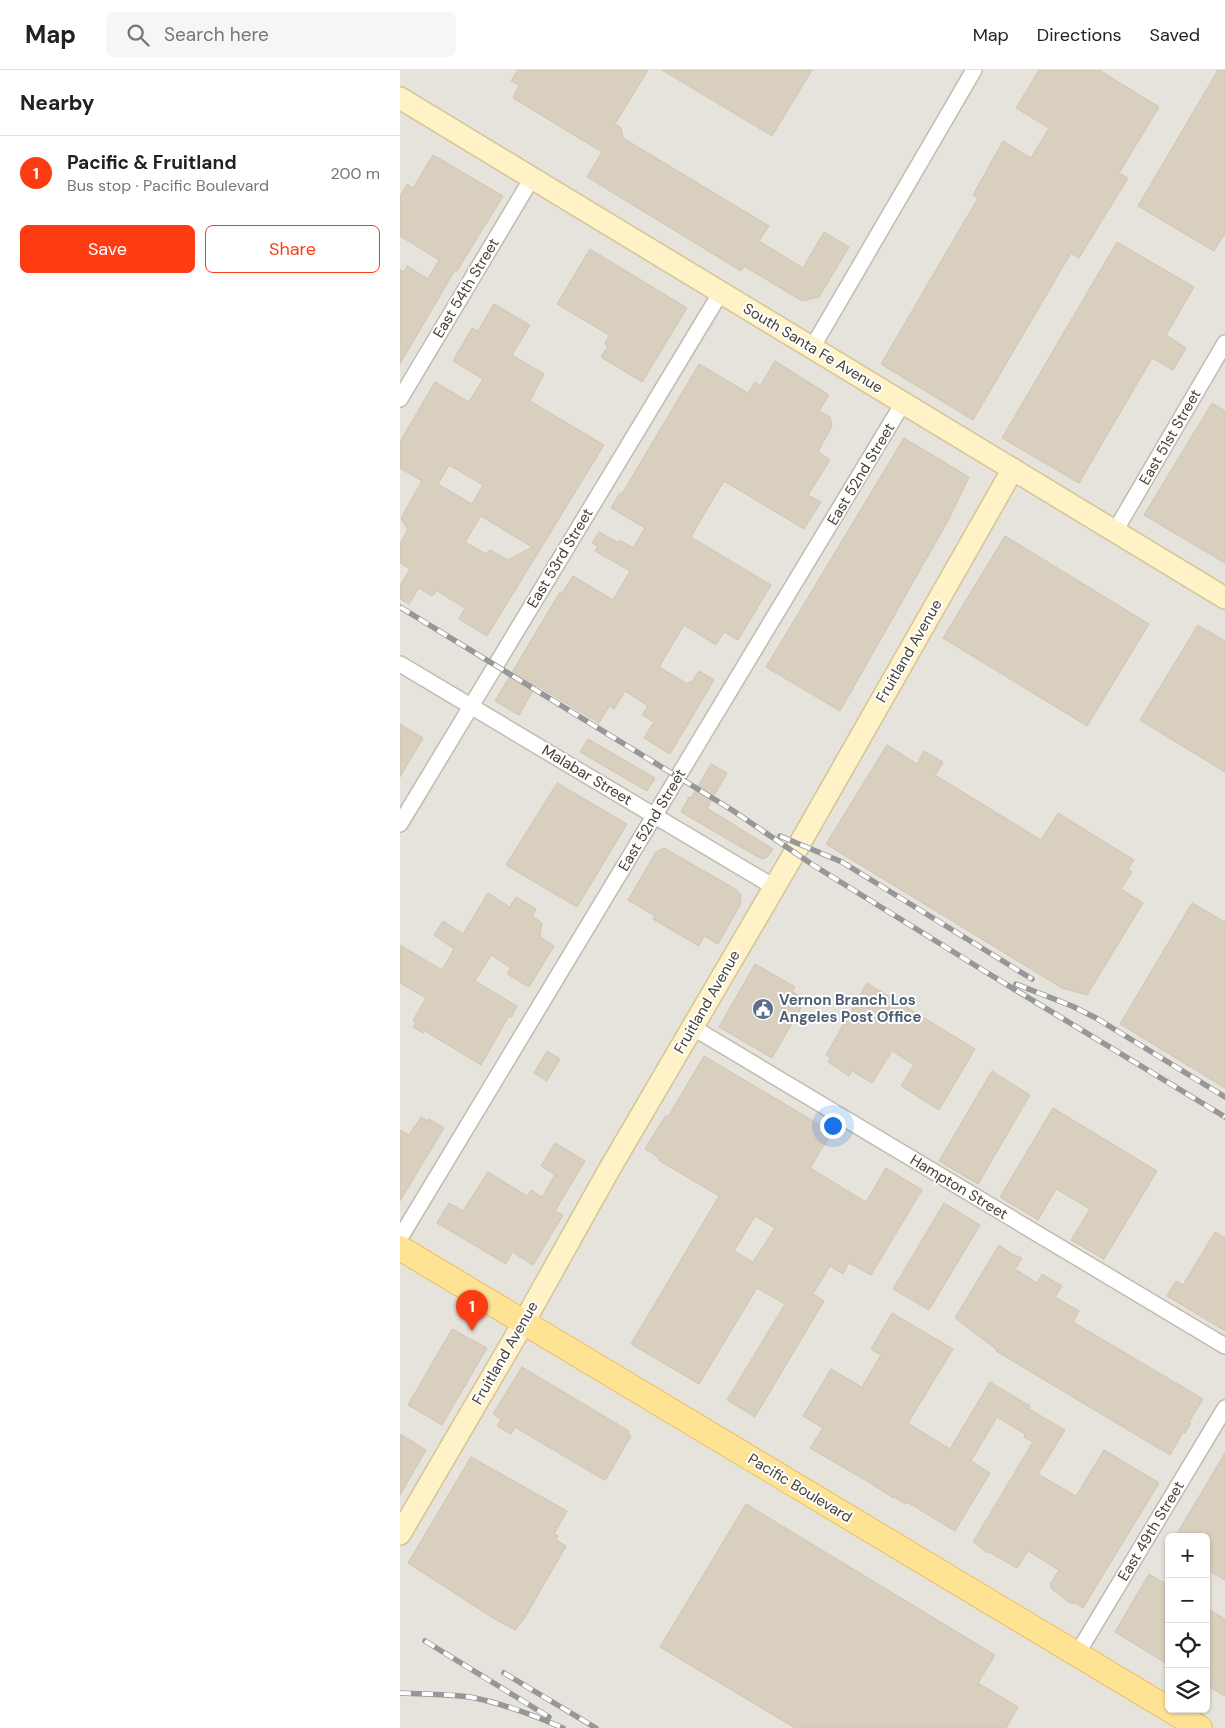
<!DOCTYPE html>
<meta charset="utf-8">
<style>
:root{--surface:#fff;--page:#f6f6f6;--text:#222;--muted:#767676;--line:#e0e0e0;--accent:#fe3c14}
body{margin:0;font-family:"DM Sans",sans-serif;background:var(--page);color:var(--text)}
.controls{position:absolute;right:15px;bottom:15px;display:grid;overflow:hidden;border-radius:8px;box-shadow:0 1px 4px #0004}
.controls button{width:45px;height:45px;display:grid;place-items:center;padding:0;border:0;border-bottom:1px solid var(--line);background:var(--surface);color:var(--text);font:25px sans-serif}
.you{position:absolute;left:432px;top:1055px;width:18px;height:18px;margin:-12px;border:4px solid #fff;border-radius:50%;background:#1a73e8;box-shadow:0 0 0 8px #1a73e833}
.badge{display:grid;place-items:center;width:32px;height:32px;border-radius:50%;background:var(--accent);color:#fff;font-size:16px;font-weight:700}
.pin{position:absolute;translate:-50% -41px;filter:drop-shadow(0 1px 2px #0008)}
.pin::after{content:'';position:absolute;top:26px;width:18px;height:15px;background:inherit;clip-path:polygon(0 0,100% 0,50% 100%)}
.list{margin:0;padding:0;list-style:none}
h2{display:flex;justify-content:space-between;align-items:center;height:65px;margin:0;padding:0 20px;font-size:21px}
h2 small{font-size:16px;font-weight:400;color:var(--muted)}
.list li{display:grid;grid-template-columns:32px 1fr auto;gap:15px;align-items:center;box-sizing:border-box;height:75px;padding:0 20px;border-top:1px solid var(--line)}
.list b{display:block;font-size:19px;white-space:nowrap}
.list p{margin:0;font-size:16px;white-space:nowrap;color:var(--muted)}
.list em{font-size:16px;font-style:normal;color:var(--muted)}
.actions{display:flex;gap:10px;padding:15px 20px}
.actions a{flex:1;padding:11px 0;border:1px solid var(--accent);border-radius:8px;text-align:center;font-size:18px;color:var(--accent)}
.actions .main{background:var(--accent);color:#fff}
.icon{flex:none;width:28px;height:28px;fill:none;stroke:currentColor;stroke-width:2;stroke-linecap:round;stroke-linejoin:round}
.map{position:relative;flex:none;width:825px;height:1658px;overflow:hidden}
header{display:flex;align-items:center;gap:30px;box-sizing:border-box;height:70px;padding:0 25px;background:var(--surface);border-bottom:1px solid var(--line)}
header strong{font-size:24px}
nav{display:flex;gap:28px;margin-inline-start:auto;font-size:18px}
.search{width:350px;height:45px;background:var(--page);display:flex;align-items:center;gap:12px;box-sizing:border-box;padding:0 18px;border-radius:8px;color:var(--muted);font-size:19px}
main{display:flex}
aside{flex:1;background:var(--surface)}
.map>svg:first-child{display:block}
.industrial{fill:#e6e2dc;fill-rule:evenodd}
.building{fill:#d9cfbf;stroke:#d1c5b0;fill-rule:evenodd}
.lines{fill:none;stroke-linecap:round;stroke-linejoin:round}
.street-casing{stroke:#c3bbad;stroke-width:18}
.secondary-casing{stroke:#d5c596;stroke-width:24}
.primary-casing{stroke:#e6c163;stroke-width:26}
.street{stroke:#fff;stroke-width:15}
.secondary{stroke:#fff2c6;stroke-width:21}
.primary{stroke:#ffe395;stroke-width:24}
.rail-casing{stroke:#979797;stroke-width:5.5}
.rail{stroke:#fff;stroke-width:4;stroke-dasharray:11;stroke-linecap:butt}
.labels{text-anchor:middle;stroke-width:4;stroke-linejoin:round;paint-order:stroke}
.street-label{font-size:15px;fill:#474136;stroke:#fff}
.service-label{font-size:15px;font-weight:bold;fill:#4e5e75;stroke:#fff;text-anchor:start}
</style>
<header>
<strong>Map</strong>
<div class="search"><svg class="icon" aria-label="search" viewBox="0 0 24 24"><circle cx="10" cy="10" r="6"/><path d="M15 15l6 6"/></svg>Search here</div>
<nav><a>Map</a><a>Directions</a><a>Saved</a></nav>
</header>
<main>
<aside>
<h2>Nearby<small></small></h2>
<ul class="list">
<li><span class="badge">1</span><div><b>Pacific &amp; Fruitland</b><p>Bus stop · Pacific Boulevard</p></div><em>200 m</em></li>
</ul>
<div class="actions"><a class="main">Save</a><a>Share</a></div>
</aside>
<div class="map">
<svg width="825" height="1658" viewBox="0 0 825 1658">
<rect width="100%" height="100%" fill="#f4f0e7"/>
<path class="industrial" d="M0,0H825V1658H0ZM769,1467H806V1639H769Z"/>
<path class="building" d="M118,0H248L215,54L221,58L223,68L369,156L359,171L403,198L424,162L449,177L419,227L402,231L344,196L341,201L187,107L202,82L113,28L119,15L111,11Z
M262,0H412L372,66Z
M639,0H699L759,37L719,103L728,108L679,188L671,183L573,350L481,294L578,128L573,125L603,71L631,88L649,58L616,38Z
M818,0H825V163L814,181L738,136Z
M33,85L103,126L57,201L55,200L0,294V199L4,202L7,196L28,209L39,190L0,166V126L7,114L13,118Z
M717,172L794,217L766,265L786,278L773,300L752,288L679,413L602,368Z
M190,179L287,238L242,312L201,287L208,276L205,274L209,265L157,234Z
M94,234L130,255L112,285L144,304L130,331L204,375L87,566L59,549L65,538L37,521L32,526L19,518L9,534L0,529V516L10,499L0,493V473L8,460L1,448L22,411L0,398V372L35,312L69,332L83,309L53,291L72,258L78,261ZM49,395L83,415L72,434L38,414ZM81,446L132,477L108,490L90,480L86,484L65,472Z
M375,291L429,325L419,341L430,347L432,356L418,382L430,390L408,425L421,432L404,459L324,411L307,439L291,467L371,515L338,570L324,562L316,575L284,555L259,597L288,614L290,611L292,612L299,601L314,610L270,684L244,668L254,652L242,645L248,636L225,621L214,639L209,636L199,653L136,615L119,645L95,631L160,522L162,523L173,506L213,530L230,501L195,481L198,476L192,473L199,462L219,473L220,470L233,478L245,458L211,438L220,423L222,424L299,294L348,323L355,312L360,316Z
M812,333L825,341V493L744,445Z
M504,368L569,407L550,447L440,641L366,597Z
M605,466L749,554L687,656L543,568Z
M798,555L825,571V702L740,650Z
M0,654L23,668L0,707Z
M188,669L255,708L247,721L180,682Z
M487,675L517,694L524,681L543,692L535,705L641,770L658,743L734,790L728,800L732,802L721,819L743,833L687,925L662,918L426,774Z
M311,694L327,703L307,738L373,779L367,787L363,789L358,787L281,742L289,727L291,728Z
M157,713L227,754L177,837L106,795Z
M264,778L337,820L341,825L340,835L318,874L304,866L299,876L253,849L255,846L228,830L256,782Z
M88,823L110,837L116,827L136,839L132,846L142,853L140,867L154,876L129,917L107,904L111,898L91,885L75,911L117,936L111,948L109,946L81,995L25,961L23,963L13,957L16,952L13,950L26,928L0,913V875L42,900L54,879L34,865L43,851L63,864Z
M792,833L825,852V1018L720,954Z
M355,894L395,917L392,922L406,929L372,988L319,957Z
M467,913L575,979L539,1040L501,1016L514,995L492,981L472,1013L452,1001L449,1006L428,992L431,988L426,985Z
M147,981L160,989L147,1011L134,1003Z
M304,986L432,1062L410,1098L466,1132L486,1098L522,1120L471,1205L449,1193L443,1204L430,1196L413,1224L424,1231L355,1347L327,1330L385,1234L357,1218L299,1314L231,1274L319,1126L260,1091L254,1084L245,1079L266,1045L268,1047ZM355,1146L375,1158L353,1192L334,1181Z
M592,1001L630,1025L578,1114L539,1091Z
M653,1038L757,1101L704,1189L671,1170L690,1139L656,1119L638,1150L600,1127Z
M21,1047L28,1051L29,1049L44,1058L0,1131V1060L9,1065Z
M155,1073L185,1091L155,1141L163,1145L133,1195L112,1182L106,1194L37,1153L49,1133L63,1141L88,1102L127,1126L131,1120L142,1127L155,1105L141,1096Z
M544,1133L580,1155L529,1240L493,1219Z
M815,1162L825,1168V1261L767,1226L776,1211L783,1215Z
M599,1175L612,1184L622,1188L615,1199L637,1213L642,1204L662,1216L655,1227L679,1241L673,1252L803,1329L789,1352L791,1353L785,1363L783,1362L770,1385L596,1281L597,1280L555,1248Z
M492,1243L553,1279L508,1353L522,1362L550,1379L590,1312L630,1336L629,1339L665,1360L638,1404L676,1426L704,1380L759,1413L683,1538L676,1533H670L652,1519L650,1514L659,1500L628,1481L617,1498L589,1482L588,1483L573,1472L633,1372L624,1367L625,1364L597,1347L571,1391L590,1403L555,1461L507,1432L506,1434L494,1427L493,1428L472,1414L410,1378L423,1358L403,1346L431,1299L462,1317L481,1285L471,1279Z
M52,1259L87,1278L42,1355L8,1335Z
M122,1297L229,1361L228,1364L231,1366L206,1409L204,1410L115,1357L111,1364L97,1356L101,1349L93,1344Z
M0,1364L26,1380L0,1425Z
M825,1383V1510L806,1499V1467H775Z
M71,1387L167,1441L154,1464L158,1466L156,1470L166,1476L125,1547L115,1560L93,1548L8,1493Z
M346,1434L595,1585L578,1613L618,1637L606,1658H395L260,1577Z
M749,1504L769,1516V1595L715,1562Z
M806,1538L825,1549V1626L806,1615Z"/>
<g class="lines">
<g class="street-casing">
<path id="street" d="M412,278L574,0
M0,329L132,108
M715,461L825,273
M0,594L374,817
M0,754L321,222
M292,957L825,1276
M0,1168L503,333
M677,1584L825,1338"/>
</g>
<g class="secondary-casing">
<path id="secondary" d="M0,28L825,528
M0,1464L124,1252L209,1100L395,782L613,399"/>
</g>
<g class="primary-casing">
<path id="primary" d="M0,1178L800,1658"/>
</g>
<use href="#street" class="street"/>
<use href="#secondary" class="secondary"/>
<use href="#primary" class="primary"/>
<g class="rail-casing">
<path id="rail" d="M0,537L332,740L413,795L581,899L825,1047
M380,766L442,792L632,909
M616,914L672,936L696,948L825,1027
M25,1571L149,1647
M104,1603L196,1658
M0,1623C23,1624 47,1624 70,1627C102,1633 133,1645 163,1658"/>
</g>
<use href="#rail" class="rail"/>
</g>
<defs>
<g id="civic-disc" transform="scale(1.125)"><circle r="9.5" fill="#5c6f8a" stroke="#fff"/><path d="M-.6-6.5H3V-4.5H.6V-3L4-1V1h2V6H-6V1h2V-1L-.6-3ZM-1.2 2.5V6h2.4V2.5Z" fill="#fff"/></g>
</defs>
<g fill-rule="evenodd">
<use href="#civic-disc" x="363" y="939"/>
</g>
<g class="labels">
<g class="street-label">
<text transform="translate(66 218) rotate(-59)" y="5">East 54th Street</text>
<text transform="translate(413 278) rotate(31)" y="5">South Santa Fe Avenue</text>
<text transform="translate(770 367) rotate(-60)" y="5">East 51st Street</text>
<text transform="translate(461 404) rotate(-59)" y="5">East 52nd Street</text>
<text transform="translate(160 488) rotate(-59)" y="5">East 53rd Street</text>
<text transform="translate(509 581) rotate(-60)" y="5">Fruitland Avenue</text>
<text transform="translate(187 705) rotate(31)" y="5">Malabar Street</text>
<text transform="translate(252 750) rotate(-59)" y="5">East 52nd Street</text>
<text transform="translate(307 932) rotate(-60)" y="5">Fruitland Avenue</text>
<text transform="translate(559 1117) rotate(31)" y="5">Hampton Street</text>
<text transform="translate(105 1283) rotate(-60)" y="5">Fruitland Avenue</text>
<text transform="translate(400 1418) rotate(31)" y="5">Pacific Boulevard</text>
<text transform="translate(751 1461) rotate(-59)" y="5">East 49th Street</text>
</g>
<g class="service-label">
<text x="379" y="935">Vernon Branch Los<tspan x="379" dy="17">Angeles Post Office</tspan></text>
</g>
</g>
</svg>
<div class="controls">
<button>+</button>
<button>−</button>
<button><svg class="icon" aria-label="locate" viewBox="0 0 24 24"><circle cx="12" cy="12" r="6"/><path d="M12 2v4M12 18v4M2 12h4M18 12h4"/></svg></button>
<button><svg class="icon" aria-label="layers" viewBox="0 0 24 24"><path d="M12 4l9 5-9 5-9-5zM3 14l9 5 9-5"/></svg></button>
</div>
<div class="you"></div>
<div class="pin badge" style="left:72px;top:1261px">1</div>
</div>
</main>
